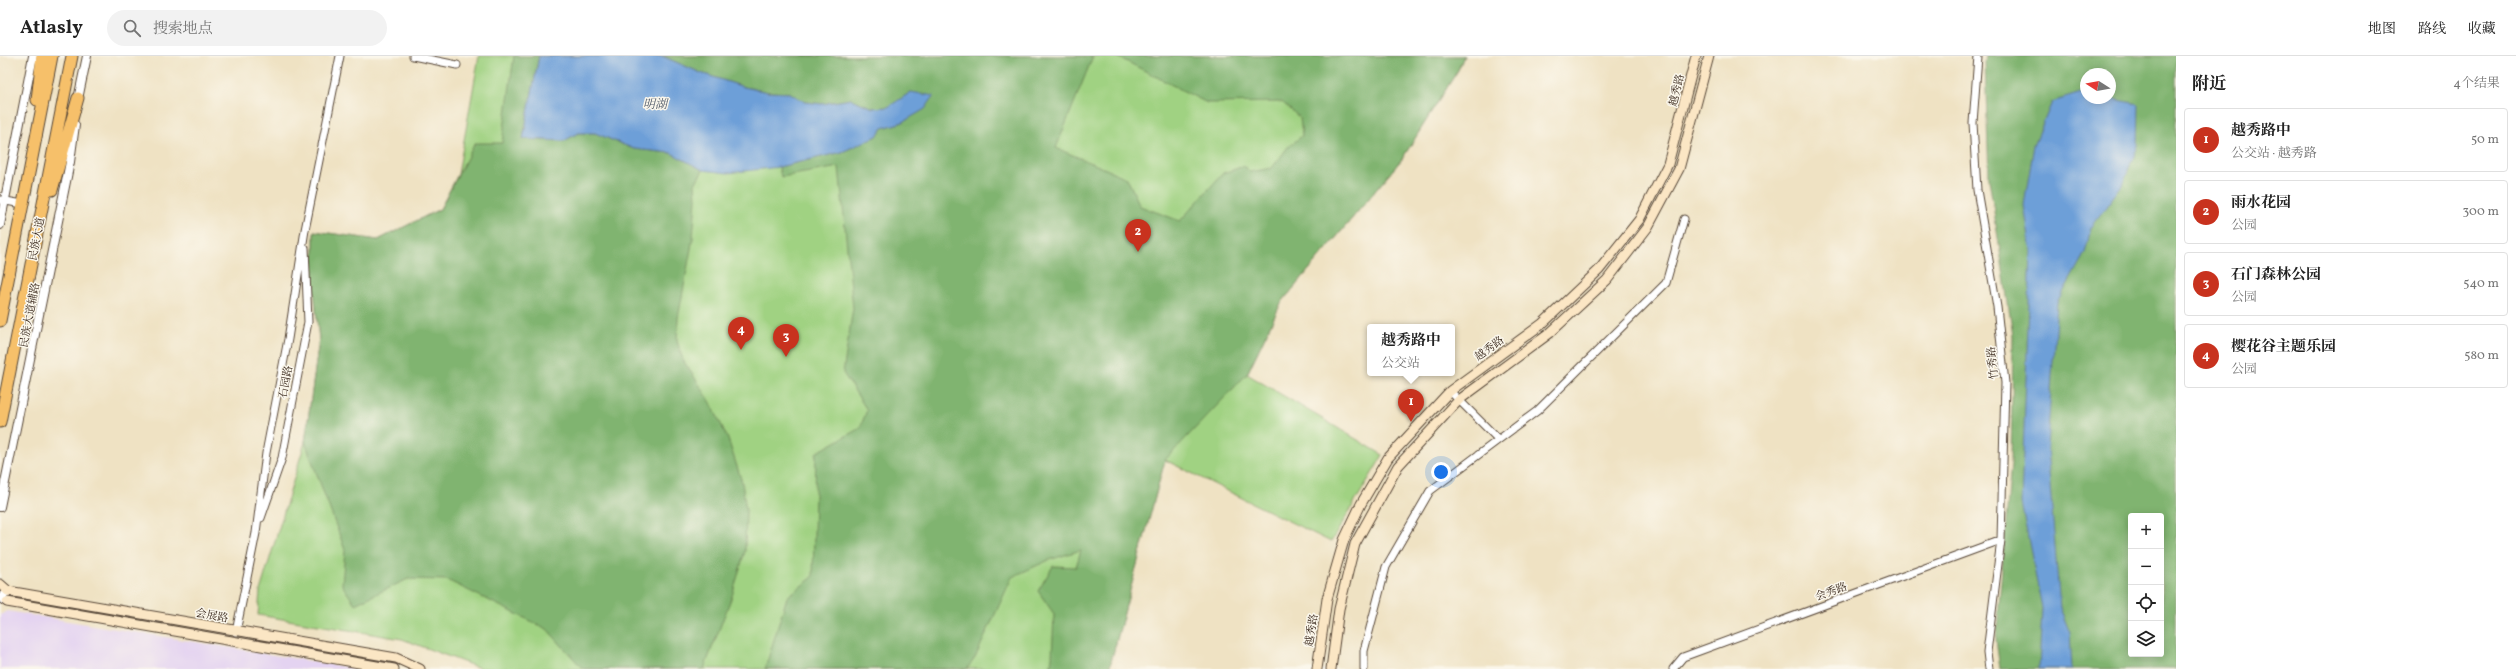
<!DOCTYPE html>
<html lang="zh">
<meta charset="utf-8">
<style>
:root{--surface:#fff;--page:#f2f2f2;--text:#222;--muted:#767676;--line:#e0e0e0;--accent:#c8321e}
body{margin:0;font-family:Vollkorn,"Noto Serif SC",serif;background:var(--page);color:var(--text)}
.controls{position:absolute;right:12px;bottom:12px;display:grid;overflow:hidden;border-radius:4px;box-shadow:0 2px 10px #0003}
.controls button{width:36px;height:36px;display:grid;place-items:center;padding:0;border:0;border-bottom:1px solid var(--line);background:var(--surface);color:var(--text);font:20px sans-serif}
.compass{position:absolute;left:2080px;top:12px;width:36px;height:36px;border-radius:50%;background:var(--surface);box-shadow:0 2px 10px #0003;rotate:281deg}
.you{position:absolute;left:1441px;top:416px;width:14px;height:14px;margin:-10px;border:3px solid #fff;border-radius:50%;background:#1a73e8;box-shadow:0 0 0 6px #1a73e833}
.badge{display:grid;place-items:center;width:26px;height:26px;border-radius:50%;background:var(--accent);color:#fff;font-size:13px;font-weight:700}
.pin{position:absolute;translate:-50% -33px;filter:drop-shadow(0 1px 2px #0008)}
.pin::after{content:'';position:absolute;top:21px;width:14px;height:12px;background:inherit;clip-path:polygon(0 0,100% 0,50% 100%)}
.popup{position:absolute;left:1367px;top:268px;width:88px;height:52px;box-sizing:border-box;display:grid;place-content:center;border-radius:4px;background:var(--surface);filter:drop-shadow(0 1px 3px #0005);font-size:13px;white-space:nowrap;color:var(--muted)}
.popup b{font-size:15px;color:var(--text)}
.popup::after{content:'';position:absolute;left:50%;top:100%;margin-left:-8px;border:8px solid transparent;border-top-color:var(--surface)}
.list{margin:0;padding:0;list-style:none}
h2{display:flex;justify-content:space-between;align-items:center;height:52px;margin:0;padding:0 16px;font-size:17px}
h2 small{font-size:13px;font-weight:400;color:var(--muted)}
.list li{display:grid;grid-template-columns:26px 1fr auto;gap:12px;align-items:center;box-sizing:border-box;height:64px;margin:0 8px 8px;padding:0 8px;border:1px solid var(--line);border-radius:4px}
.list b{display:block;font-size:15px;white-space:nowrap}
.list p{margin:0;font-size:13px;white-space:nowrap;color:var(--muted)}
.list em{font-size:13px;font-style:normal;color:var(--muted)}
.icon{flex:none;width:22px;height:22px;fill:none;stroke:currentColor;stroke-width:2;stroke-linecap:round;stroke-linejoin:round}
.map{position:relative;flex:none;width:2176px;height:613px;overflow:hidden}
header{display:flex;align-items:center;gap:24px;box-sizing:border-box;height:56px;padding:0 20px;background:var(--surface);border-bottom:1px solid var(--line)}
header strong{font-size:19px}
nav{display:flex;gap:22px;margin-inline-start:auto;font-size:14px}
.search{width:280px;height:36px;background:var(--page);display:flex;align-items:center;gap:10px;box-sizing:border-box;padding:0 14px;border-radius:22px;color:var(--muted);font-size:15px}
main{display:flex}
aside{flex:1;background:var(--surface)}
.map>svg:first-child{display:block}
.built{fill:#e4d3f1}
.green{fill:#a0d282;stroke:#6e7e50}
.forest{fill:#80b470;stroke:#5e6f47;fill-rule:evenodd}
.water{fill:#6d9fd8;stroke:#54647b}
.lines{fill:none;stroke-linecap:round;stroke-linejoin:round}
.minor-casing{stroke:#564637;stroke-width:9}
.tertiary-casing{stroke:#564637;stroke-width:10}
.secondary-casing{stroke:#564637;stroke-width:11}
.trunk-casing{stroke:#564637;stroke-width:13}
.minor{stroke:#fff;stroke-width:7}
.tertiary{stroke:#fff;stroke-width:8}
.secondary{stroke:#fbe6c4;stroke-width:9}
.trunk{stroke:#f6c06b;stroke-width:11}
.labels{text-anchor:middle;stroke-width:3;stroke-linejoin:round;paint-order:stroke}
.street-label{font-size:11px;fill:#3b2a1e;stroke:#fbf7ec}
.water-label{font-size:12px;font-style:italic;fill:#4f5968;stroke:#fbf7ec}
</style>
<header>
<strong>Atlasly</strong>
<div class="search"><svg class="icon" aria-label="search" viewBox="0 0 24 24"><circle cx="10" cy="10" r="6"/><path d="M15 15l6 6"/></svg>搜索地点</div>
<nav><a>地图</a><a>路线</a><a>收藏</a></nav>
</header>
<main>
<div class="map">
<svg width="2176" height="613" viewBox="0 0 2176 613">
<rect width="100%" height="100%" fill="#fbf7ec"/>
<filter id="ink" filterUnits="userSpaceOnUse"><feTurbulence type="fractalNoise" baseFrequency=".025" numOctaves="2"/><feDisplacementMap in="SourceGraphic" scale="8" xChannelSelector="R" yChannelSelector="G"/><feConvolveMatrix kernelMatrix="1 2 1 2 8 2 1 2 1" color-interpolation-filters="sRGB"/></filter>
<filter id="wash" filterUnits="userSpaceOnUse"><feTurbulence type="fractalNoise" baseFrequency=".012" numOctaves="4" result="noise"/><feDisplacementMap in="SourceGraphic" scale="16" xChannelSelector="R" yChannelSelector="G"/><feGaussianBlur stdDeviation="0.9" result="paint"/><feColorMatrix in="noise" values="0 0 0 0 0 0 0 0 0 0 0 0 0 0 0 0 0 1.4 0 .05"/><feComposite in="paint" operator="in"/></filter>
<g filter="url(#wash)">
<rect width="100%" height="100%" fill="#efe2c3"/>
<path class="built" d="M7,555L359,613H0V559Z"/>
<path class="green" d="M479,0H1464L1458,14L1402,103L1281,247L1247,318L1383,399L1331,486L1165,404L1109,613H482L402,583L258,559L260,535L305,386L319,284L314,233V175L378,184L440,153L458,118Z"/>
<path class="forest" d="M514,0H539L523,83L564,85L578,77H595L634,93L671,97L703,114L695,128L696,143L693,182L678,262L677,285L683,304L710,345L728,383L742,426L746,454L745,495L732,540L704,613H583L547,573L447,524L408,523L355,548L342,529L345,494L305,386L319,284L314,233V175L378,184L440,153L475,87H502Z
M662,0H1093L1056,92L1127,122L1140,150L1180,165L1223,117L1244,110L1250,116L1272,112L1288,91L1302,80L1300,62L1282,46L1207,47L1116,0H1464L1458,14L1402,103L1281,247L1247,318L1165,404L1109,613H1050L1052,602L1054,558L1038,535L1053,510L1076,511L1081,494L1049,504L1012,521L975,602L967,613H765L787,541L813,521L816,397L860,372L867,354L843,317L853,252L839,111L781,121L779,111L842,96L877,80L883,72L903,66L911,36L889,51L873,52L851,43L822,48L805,46L790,37L768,36L744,31L701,17Z
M1986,0H2176V613H2000L1996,584L2011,407L2013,280L1989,123L1985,6ZM2086,18H2110V42H2086ZM2131,460H2161V598H2131Z"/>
<path class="water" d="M539,0H662L701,17L744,31L768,36L790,37L805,46L822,48L851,43L873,52L888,51L911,36L934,40L925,53L903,66L883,72L877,80L842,96L779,111L728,117L703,114L671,97L634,93L595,77H578L564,85L523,83Z
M2081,37L2086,38V42H2108L2139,48L2138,90L2122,129L2091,171L2085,197L2057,247L2047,392L2060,552L2070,577L2072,613H2039L2042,552L2021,447L2031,195L2024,149L2034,89L2052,46Z"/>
</g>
<g filter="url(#ink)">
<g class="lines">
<g class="minor-casing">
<path id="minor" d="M413,0L457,9
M1978,0L1973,67L1977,134L1997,251L2005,327L2001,484L1987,596L1989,613
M0,144L23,148
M1450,335L1498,383
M261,462L282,402L308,266L305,192
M236,576L256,477L266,397L288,283L305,174L340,0
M1364,613V595L1386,511L1430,435L1537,355L1666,227L1684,163
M1673,613L1683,601L2001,484"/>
</g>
<g class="tertiary-casing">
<path id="tertiary" d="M77,48L87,0
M0,169L33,0
M0,451L70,106L75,69
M7,546L3,544L2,540L8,535"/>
</g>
<g class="secondary-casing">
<path id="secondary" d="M0,528L8,535L396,602L420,613
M7,546L394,613
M1317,613L1327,543L1344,484L1361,448L1388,402L1450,335L1542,268L1599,214L1639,164L1668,108L1696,0
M1331,613L1339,553L1355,488L1398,410L1459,344L1550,277L1607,224L1648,171L1679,113L1709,0"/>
</g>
<g class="trunk-casing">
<path id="trunk" d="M37,44L42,0
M52,134L78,42
M0,265L52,0
M0,366L72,0"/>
</g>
<use href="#minor" class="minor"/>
<use href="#tertiary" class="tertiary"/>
<use href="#secondary" class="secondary"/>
<use href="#trunk" class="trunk"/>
</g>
</g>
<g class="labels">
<g class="street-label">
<text transform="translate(1676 34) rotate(-76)" y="4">越秀路</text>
<text transform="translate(36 183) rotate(-79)" y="4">民族大道</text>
<text transform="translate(29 259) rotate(-79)" y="4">民族大道辅路</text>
<text transform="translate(1489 292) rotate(-36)" y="4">越秀路</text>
<text transform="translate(1992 307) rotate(-96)" y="4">竹秀路</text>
<text transform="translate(285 326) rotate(-79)" y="4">石园路</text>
<text transform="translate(1831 535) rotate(-20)" y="4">会秀路</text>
<text transform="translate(212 559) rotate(10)" y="4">会展路</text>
<text transform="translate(1311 574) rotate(-81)" y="4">越秀路</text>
</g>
<g class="water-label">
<text x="655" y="52">明湖</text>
</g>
</g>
</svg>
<div class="controls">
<button>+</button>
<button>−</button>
<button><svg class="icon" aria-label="locate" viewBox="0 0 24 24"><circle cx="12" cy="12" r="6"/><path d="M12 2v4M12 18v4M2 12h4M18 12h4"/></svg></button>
<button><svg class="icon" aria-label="layers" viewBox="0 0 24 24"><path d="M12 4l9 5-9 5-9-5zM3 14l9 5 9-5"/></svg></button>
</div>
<svg class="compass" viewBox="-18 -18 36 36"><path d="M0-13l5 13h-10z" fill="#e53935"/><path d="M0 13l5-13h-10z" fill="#767676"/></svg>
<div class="you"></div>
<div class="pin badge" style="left:1411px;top:366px">1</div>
<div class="popup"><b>越秀路中</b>公交站</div>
<div class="pin badge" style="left:1138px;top:196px">2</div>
<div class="pin badge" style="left:786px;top:301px">3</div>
<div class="pin badge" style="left:741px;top:294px">4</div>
</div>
<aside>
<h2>附近<small>4个结果</small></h2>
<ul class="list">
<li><span class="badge">1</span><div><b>越秀路中</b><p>公交站 · 越秀路</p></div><em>50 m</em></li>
<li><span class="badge">2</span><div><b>雨水花园</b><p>公园</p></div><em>300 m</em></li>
<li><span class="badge">3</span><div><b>石门森林公园</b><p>公园</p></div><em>540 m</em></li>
<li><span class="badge">4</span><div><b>樱花谷主题乐园</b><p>公园</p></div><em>580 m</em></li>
</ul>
</aside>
</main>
